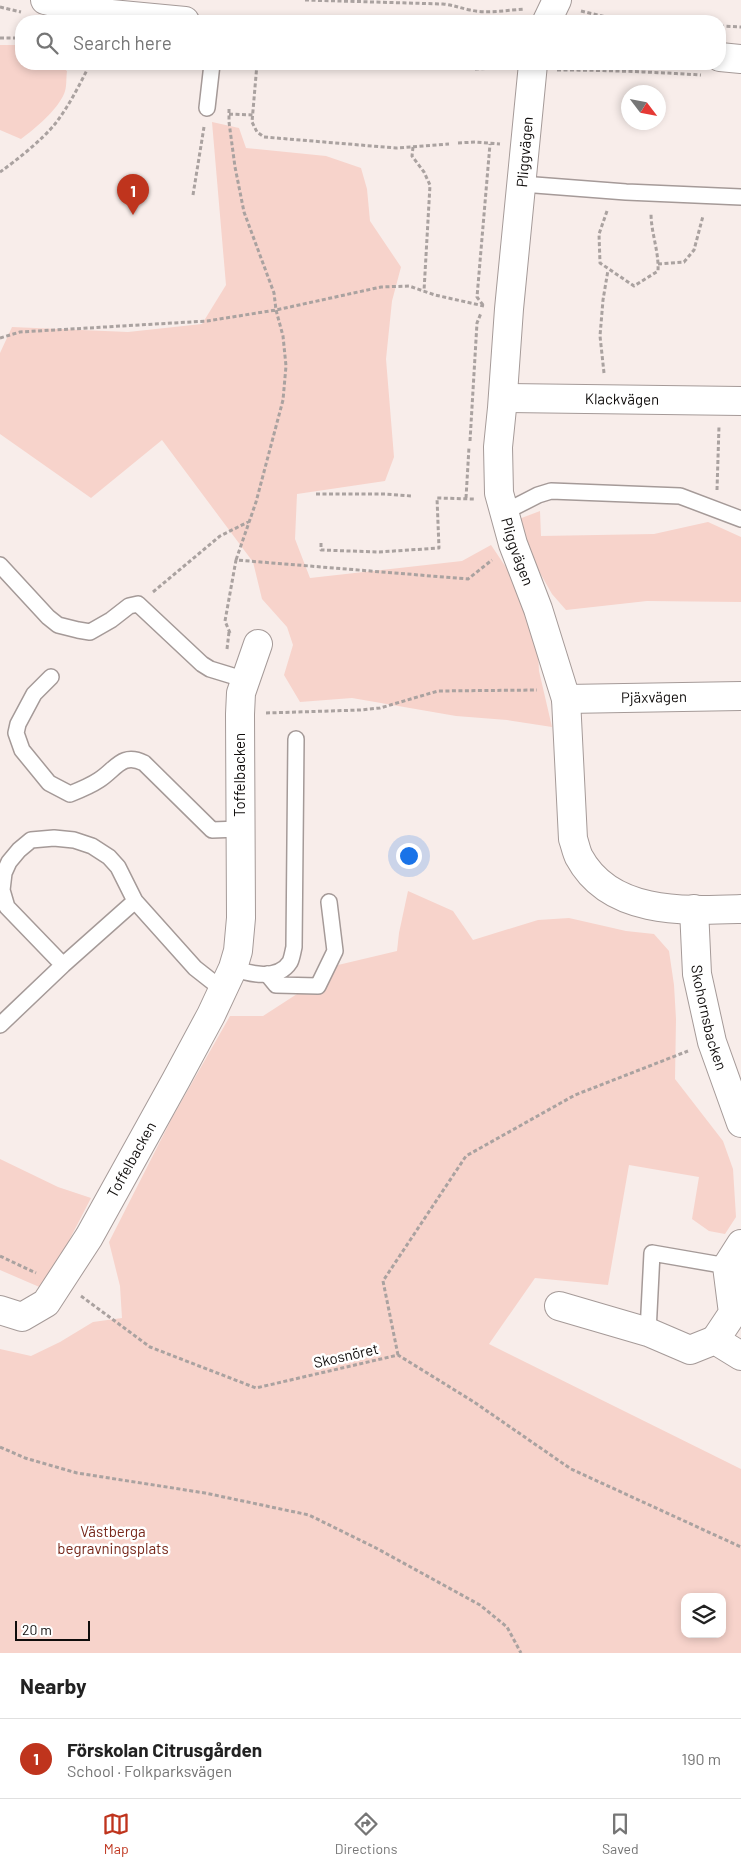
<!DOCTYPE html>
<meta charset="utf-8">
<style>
:root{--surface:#fff;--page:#f2f2f2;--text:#222;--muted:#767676;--line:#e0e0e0;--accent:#bf341d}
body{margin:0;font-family:Barlow,sans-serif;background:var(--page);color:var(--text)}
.controls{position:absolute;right:15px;bottom:15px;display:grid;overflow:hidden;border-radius:10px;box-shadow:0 2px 8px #0003}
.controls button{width:45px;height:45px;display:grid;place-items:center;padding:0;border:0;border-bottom:1px solid var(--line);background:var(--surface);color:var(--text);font:25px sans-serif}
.compass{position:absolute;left:621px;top:85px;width:45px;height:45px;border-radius:50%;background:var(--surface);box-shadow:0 2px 8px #0003;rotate:122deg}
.scale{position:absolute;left:15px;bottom:12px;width:75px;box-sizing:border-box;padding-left:5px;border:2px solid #0f0c0b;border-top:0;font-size:14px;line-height:18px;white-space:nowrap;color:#0f0c0b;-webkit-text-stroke:4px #fff;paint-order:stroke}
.you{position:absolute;left:408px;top:855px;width:18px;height:18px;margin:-12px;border:4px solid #fff;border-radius:50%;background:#1a73e8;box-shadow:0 0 0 8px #1a73e833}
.badge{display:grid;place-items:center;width:32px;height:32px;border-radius:50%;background:var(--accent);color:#fff;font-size:16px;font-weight:700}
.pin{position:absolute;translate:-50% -41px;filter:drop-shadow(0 1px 2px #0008)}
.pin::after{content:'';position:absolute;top:26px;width:18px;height:15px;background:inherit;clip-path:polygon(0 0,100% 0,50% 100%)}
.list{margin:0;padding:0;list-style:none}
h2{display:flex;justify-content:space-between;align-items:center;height:65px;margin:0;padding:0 20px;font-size:21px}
h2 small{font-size:16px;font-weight:400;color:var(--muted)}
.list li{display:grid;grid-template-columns:32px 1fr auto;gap:15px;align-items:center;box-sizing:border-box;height:80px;padding:0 20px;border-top:1px solid var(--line)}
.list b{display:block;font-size:19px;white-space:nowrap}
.list p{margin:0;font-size:16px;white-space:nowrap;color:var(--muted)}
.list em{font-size:16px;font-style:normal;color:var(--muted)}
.icon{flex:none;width:28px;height:28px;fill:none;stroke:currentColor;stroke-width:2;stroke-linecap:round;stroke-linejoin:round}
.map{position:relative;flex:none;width:741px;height:1653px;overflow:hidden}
.search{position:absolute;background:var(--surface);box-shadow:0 2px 8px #0003;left:15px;right:15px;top:15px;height:55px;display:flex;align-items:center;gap:12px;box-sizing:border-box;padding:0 18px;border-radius:20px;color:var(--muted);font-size:19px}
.sheet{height:145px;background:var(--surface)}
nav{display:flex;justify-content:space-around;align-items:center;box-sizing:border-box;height:70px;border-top:1px solid var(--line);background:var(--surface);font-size:14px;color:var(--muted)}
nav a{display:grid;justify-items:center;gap:2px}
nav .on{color:var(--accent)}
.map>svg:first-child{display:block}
.green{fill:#f7d3cb;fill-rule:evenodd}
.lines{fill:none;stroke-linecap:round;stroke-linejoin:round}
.lane-casing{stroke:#a59a98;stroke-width:18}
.street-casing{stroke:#a59a98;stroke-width:30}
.path{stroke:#aaa2a0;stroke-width:3;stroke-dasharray:4 2.5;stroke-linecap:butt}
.lane{stroke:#fff;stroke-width:15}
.street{stroke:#fff;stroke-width:28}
.labels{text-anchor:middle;stroke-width:5;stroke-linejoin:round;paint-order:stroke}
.street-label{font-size:15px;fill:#0f0c0b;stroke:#fff}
.park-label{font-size:15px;fill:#77281b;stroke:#fff}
</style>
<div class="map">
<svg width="741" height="1653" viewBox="0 0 741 1653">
<rect width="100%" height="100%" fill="#f8edea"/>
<path class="green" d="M0,45H15L21,47V64H57L67,71C66,78 67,88 64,94C57,110 35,129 21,139L0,130Z
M212,122L239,128L246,148L326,156L361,168L367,189L370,221L401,267L392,301L386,359L394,457L385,481L297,494L295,539L310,578L462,561L491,545L536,612L539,671L552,727L507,720L456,716L352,698L300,702L284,675L293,645L287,627L262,599L253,562L162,440L91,498L0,434V353L12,327L128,332L202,324L226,285Z
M540,511L541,536L654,534L708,522L741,537V602L647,601L566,610L552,594L511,522Z
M408,891L453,911L473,940L538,920L569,918L626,931L654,934L669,951L674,985L676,1019L675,1079L723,1141L733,1169L736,1217L725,1234L709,1231L692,1219L699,1177L629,1165L608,1285L535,1278L489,1344L741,1469V1653H0V1349L31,1356L60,1342L93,1322L122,1318L120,1286L109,1242L172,1118L230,1016H263L297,994L338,965L397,951L399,933ZM685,1597H722V1634H685Z
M0,1159L58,1187L91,1198L44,1289L0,1270Z"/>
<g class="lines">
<g class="lane-casing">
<path id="lane" d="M207,108L212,64
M522,184L626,192L741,197
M503,513L538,495L551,491L680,496L741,519
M0,565L48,617L58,625L78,630L90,632L111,620L129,606L138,604L202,664L210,669L246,680
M51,677L34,694L18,724L16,733L22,750L49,783L70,794C80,790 90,786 99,780C116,769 122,752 144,763L212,830L240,829
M63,965L135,901
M233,968C249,974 278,981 290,962C292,958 293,951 294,947L296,739
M267,974L276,985L318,986L335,951L329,902
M0,1025L63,965L7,907L2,890L4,873L9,862L19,850L31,840L54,838L74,840L92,846L109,857L118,867L135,901L195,968L223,990
M648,1332L652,1253L727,1266"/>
</g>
<g class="street-casing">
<g id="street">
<path d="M45,0L101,13L185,21"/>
<path d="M547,21L557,0"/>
<path d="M720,57L741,59"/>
<path id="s1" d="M533,64L509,309L502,408L498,447L499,493L513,544L538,609L566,699L573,839C575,844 576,851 579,857C610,915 685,911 741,909"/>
<path id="s2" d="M503,398L741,401"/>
<path id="s3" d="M566,699L741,696"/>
<path id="s4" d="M694,909L697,974L712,1042L741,1123"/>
<path d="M559,1306L648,1332L690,1350L715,1340L741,1356"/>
<path id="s5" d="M0,1310L22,1317L46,1303L89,1237L176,1080L211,1015L233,968L238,951L241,918L240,714L241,693L258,644"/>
<path d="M715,1340L733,1313L727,1266L741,1244"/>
</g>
</g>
<path class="path" d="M305,0L443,4C453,5 460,8 470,10C487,14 508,10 525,9
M0,7L21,12
M581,11L623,21
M720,26L741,27
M0,38H21
M257,64L252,122L257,132L264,137L396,148L449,144
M437,64L466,65L473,69L506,68
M557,70C605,70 653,72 701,75
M229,109V122L235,167L244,212L274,293L276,310L283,336L286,366L283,400L256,502L236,560
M229,114L253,115
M458,143L475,142L500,144
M413,147L412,156L424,172L430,185L424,291
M0,172C17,160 42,140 55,124C69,106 80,84 90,64
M193,195L204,127
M607,211L599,234L600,263L634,286L658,271C659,251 651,233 651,213
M658,264L684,262L694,250L703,216
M483,305L477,297L490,144
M0,338L20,332L207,321L276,310L381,287L409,286L435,295L484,306
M604,373L600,336L603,300L608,270
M470,441L477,323L481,313
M717,490L719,426
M316,494H385L412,496
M466,498L469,447
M321,543V550L379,552L439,548L437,498L474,499
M153,592L220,536L250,521
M230,633L225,621L236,560L468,579L492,560
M227,649L229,632
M266,713L360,710L380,708L438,691L537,690
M0,1256L36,1273
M81,1296L150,1347L256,1388L398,1355L474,1402L571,1469L741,1547
M398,1355L383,1281L466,1156L575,1095L688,1051
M0,1447L25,1458L77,1473L205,1493L309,1515L376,1548L480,1605L507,1627L521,1653"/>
<use href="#lane" class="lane"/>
<use href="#street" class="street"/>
</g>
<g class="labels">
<g class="street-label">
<text transform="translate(525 152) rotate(-85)" y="5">Pliggvägen</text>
<text dy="5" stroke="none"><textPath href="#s2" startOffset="119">Klackvägen</textPath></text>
<text dy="5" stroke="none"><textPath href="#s1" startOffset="492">Pliggvägen</textPath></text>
<text dy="5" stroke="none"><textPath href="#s3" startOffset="88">Pjäxvägen</textPath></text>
<text transform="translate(240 775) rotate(-90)" y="5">Toffelbacken</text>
<text dy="5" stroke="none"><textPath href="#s4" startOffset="110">Skohornsbacken</textPath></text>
<text dy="5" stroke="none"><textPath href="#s5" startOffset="218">Toffelbacken</textPath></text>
<text transform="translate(346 1356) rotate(-13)" y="5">Skosnöret</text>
</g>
<g class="park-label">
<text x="113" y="1537">Västberga<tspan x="113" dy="17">begravningsplats</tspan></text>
</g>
</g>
</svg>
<div class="controls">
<button><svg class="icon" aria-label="layers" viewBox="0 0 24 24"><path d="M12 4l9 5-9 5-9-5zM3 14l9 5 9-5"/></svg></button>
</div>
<svg class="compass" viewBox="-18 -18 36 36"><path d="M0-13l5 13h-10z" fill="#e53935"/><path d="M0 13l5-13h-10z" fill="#767676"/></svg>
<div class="scale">20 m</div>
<div class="you"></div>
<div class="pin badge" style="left:133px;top:215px">1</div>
<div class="search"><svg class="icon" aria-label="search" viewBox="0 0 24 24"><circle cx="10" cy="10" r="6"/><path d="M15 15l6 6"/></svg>Search here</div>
</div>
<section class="sheet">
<h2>Nearby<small></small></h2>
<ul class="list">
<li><span class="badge">1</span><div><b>Förskolan Citrusgården</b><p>School · Folkparksvägen</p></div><em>190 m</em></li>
</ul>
</section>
<nav>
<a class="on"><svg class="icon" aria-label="map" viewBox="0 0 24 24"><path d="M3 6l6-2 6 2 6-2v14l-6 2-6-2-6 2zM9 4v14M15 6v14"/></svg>Map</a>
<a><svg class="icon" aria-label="directions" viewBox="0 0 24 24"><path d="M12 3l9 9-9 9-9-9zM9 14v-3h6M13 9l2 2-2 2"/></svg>Directions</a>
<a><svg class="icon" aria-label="saved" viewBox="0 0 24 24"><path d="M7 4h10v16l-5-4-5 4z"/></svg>Saved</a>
</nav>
